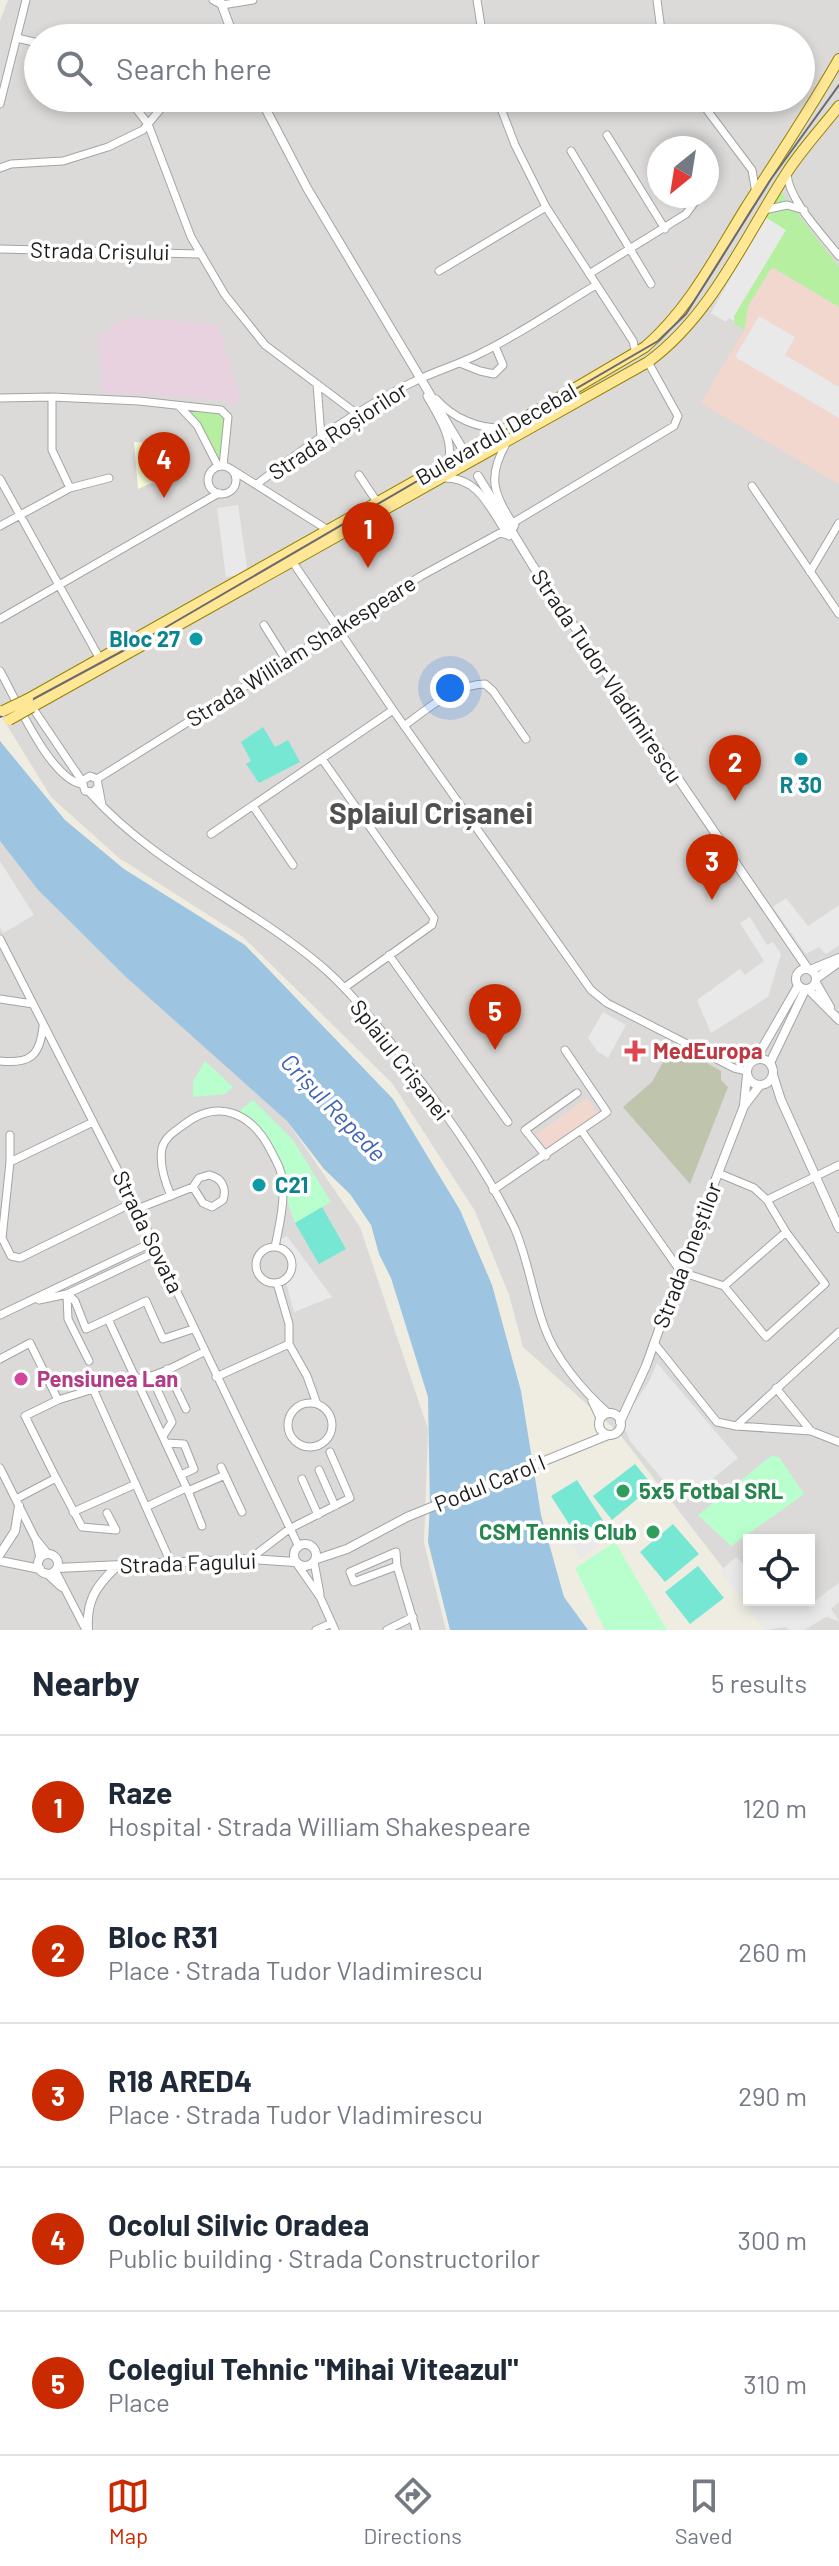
<!DOCTYPE html>
<meta charset="utf-8">
<style>
:root{--surface:#fff;--page:#f6f6f7;--text:#1f2937;--muted:#747a83;--line:#e0e1e3;--accent:#c92a00}
body{margin:0;font-family:Barlow,sans-serif;background:var(--page);color:var(--text)}
.controls{position:absolute;right:24px;bottom:24px;display:grid;overflow:hidden;border-radius:0px;box-shadow:0 4px 12px #0003}
.controls button{width:72px;height:72px;display:grid;place-items:center;padding:0;border:0;border-bottom:2px solid var(--line);background:var(--surface);color:var(--text);font:40px sans-serif}
.compass{position:absolute;left:647px;top:136px;width:72px;height:72px;border-radius:50%;background:var(--surface);box-shadow:0 4px 12px #0003;rotate:210deg}
.you{position:absolute;left:450px;top:688px;width:28px;height:28px;margin:-20px;border:6px solid #fff;border-radius:50%;background:#1a73e8;box-shadow:0 0 0 12px #1a73e833}
.badge{display:grid;place-items:center;width:52px;height:52px;border-radius:50%;background:var(--accent);color:#fff;font-size:26px;font-weight:700}
.pin{position:absolute;translate:-50% -66px;filter:drop-shadow(0 2px 4px #0008)}
.pin::after{content:'';position:absolute;top:42px;width:28px;height:24px;background:inherit;clip-path:polygon(0 0,100% 0,50% 100%)}
.list{margin:0;padding:0;list-style:none}
h2{display:flex;justify-content:space-between;align-items:center;height:104px;margin:0;padding:0 32px;font-size:34px}
h2 small{font-size:26px;font-weight:400;color:var(--muted)}
.list li{display:grid;grid-template-columns:52px 1fr auto;gap:24px;align-items:center;box-sizing:border-box;height:144px;padding:0 32px;border-top:2px solid var(--line)}
.list b{display:block;font-size:30px;white-space:nowrap}
.list p{margin:0;font-size:26px;white-space:nowrap;color:var(--muted)}
.list em{font-size:26px;font-style:normal;color:var(--muted)}
.icon{flex:none;width:44px;height:44px;fill:none;stroke:currentColor;stroke-width:2;stroke-linecap:round;stroke-linejoin:round}
.map{position:relative;flex:none;width:839px;height:1630px;overflow:hidden}
.search{position:absolute;background:var(--surface);box-shadow:0 4px 12px #0003;left:24px;right:24px;top:24px;height:88px;display:flex;align-items:center;gap:20px;box-sizing:border-box;padding:0 28px;border-radius:44px;color:var(--muted);font-size:30px}
.sheet{height:824px;background:var(--surface)}
nav{display:flex;justify-content:space-around;align-items:center;box-sizing:border-box;height:112px;border-top:2px solid var(--line);background:var(--surface);font-size:22px;color:var(--muted)}
nav a{display:grid;justify-items:center;gap:4px}
nav .on{color:var(--accent)}
.map>svg:first-child{display:block}
.residential{fill:#dbdad9;fill-rule:evenodd}
.commercial{fill:#f2d7ce}
.industrial{fill:#e9d2e0}
.education{fill:#f7ffda}
.construction{fill:#bfc4ac}
.grass{fill:#b7efa1}
.park{fill:#b8ffcd}
.pitch{fill:#76e7d2}
.parking{fill:#e9e9e9}
.water{fill:#9dc4e1}
.lines{fill:none;stroke-linecap:round;stroke-linejoin:round}
.minor-casing{stroke:#a4a4a4;stroke-width:9}
.tertiary-casing{stroke:#a4a4a4;stroke-width:10}
.primary-casing{stroke:#958300;stroke-width:12}
.minor{stroke:#fff;stroke-width:7}
.tertiary{stroke:#fff;stroke-width:8}
.primary{stroke:#ffe796;stroke-width:10}
.tram{stroke:#6b6b6b;stroke-width:2}
.primary-bridge-casing{stroke:#958300;stroke-width:12;stroke-linecap:butt}
.primary-bridge{stroke:#ffe796;stroke-width:10}
.culture-dot{fill:#0f9aa8;stroke:#fff;stroke-width:3}
.health-dot{fill:#e0444e;stroke:#fff;stroke-width:3}
.hotel-dot{fill:#d1479c;stroke:#fff;stroke-width:3}
.leisure-dot{fill:#2e9e5b;stroke:#fff;stroke-width:3}
.labels{text-anchor:middle;stroke-width:7;stroke-linejoin:round;paint-order:stroke}
.street-label{font-size:22px;fill:#1d1d1d;stroke:#fff}
.culture-label{font-size:22px;font-weight:bold;fill:#0d838f;stroke:#fff;text-anchor:end}
.health-label{font-size:22px;font-weight:bold;fill:#be3a42;stroke:#fff;text-anchor:start}
.hotel-label{font-size:22px;font-weight:bold;fill:#b23c85;stroke:#fff;text-anchor:start}
.leisure-label{font-size:22px;font-weight:bold;fill:#27864d;stroke:#fff;text-anchor:start}
.water-label{font-size:24px;font-style:italic;fill:#4062b5;stroke:#fff}
.district-label{font-size:30px;font-weight:bold;fill:#505050;stroke:#fff}
</style>
<div class="map">
<svg width="839" height="1630" viewBox="0 0 839 1630">
<rect width="100%" height="100%" fill="#efede1"/>
<path class="residential" d="M8,0H839V1630H771L618,1432L523,1347L509,1295L475,1211L392,1083L243,937L119,858L51,797L0,714V21ZM38,38H801V98H38ZM659,148H707V196H659ZM749,1540H809V1600H749Z
M0,841L38,890L79,931L287,1121L360,1227L428,1429L424,1543L446,1630H0Z"/>
<path class="commercial" d="M772,267L839,307V484L701,403L744,330L748,306Z
M587,1098L599,1115L548,1150L536,1134Z"/>
<path class="industrial" d="M127,317L218,325L241,400L229,406L227,400L102,392L99,332H110V323L119,324Z"/>
<path class="education" d="M134,442L181,445L178,471L138,489Z"/>
<path class="construction" d="M673,1044L721,1071V1080L728,1087L690,1184L623,1107L652,1082Z"/>
<path class="grass" d="M781,192L839,267V307L772,267L748,306L744,330L735,324L734,316L785,230L765,217Z
M179,406L226,412L223,466H218L213,453Z"/>
<path class="park" d="M205,1061L233,1087L225,1094L193,1097V1082Z
M253,1100L293,1140L331,1202L295,1223L266,1141L237,1113Z
M771,1456L779,1457L804,1494L731,1546L698,1515Z
M615,1542L667,1630H605L575,1568Z"/>
<path class="pitch" d="M263,727L275,747L288,740L300,762L259,783L246,764L251,761L241,742Z
M322,1207L346,1249L319,1264L295,1223Z
M635,1464L653,1486L612,1520L593,1496Z
M577,1480L604,1522L578,1538L551,1496Z
M673,1524L699,1554L665,1582L640,1552Z
M698,1566L724,1598L690,1624L665,1592Z"/>
<path class="parking" d="M765,217L786,230L734,316V321L729,318L726,322L711,313Z
M759,316L795,337L785,355L839,387V418L735,357Z
M238,505L248,574L226,577L217,508Z
M0,861L34,915L3,933L0,927Z
M786,898L808,926L839,905V945L826,954L819,947L806,954L773,907Z
M750,917L767,945L773,942L781,954L768,997L711,1033L697,1000L740,969L745,975L764,961L740,923Z
M603,1012L626,1025L608,1058L598,1052L588,1038Z
M287,1236L332,1297L294,1312L285,1279L292,1266L290,1257L280,1240Z
M657,1363L738,1458L683,1503L630,1441L624,1426L629,1411L649,1382Z
M604,1522L612,1535L581,1559L570,1542Z
M736,1557L749,1569V1600H787L792,1606L799,1602L809,1605L839,1583V1602L831,1609L839,1621L826,1617L804,1630H789L786,1627L765,1630L720,1571Z"/>
<path class="water" d="M0,741L65,820L124,869L245,945L393,1099L460,1210L492,1285L521,1391L541,1515L564,1597L588,1630H450L428,1542L430,1505L428,1397L391,1278L379,1254L371,1225L350,1194L324,1169L287,1121L126,977L38,890L0,841Z"/>
<g class="lines">
<g class="minor-casing">
<path id="minor" d="M213,0L222,5L253,0
M477,0L483,38
M657,0L662,38
M17,38L38,43
M128,98L148,124L191,237L225,295L265,345L357,414
M497,98L515,145L546,207L633,341L636,354
M698,98L752,170L756,193
M0,104L26,0
M607,135L665,229
M571,151L651,284
M0,168L11,164L63,161L108,147L143,130L163,106L181,98
M787,174C789,201 823,235 839,256
M764,210L787,205L804,210
M0,249L199,254
M439,271L546,207
M589,274L686,214L699,196
M460,363L480,371L494,374L503,365L495,346
M317,384L321,436
M427,396C437,414 455,440 448,462
M52,397L139,401L221,410L228,417L223,466
M0,398L52,397V450L70,488
M436,399C453,418 478,429 503,428
M179,406L197,425L218,466
M507,442C486,478 494,493 514,526
M208 480a14 14 0 1 1 28 0a14 14 0 1 1-28 0Z
M231,469L328,530
M359,475L377,502
M445,478C481,478 490,511 509,536
M0,479L100,659
M257,484C306,447 356,410 411,383C435,371 461,364 485,351C523,332 559,307 596,285
M752,486L839,614
M0,526L70,488L109,478
M514,527L516,521L674,426L678,416L648,362
M292,561L393,710L591,990L607,1003L734,1068L747,1071
M810,572L839,523
M0,619L219,493
M264,625L286,660
M0,671C16,699 49,777 81,784
M32,707L82,781
M404,726C427,709 456,684 485,684L493,691L526,739
M322,759L434,918L432,925L344,988
M97,779L421,576L500,533L508,535
M97,788L93,792L85,791L82,781L90,776L97,779L102,805
M90,793C154,865 246,903 319,964C349,989 375,1023 400,1054C442,1108 484,1165 514,1227C528,1258 532,1293 544,1326C555,1358 583,1391 608,1413
M253,806L293,865
M211,834L393,710
M0,939L134,1202L299,1547
M389,955L508,1122
M0,999L33,1004
M0,1061C29,1064 40,1057 43,1026
M93,1122L10,1162L2,1238L11,1256L20,1258L134,1202
M581,1130L681,1272L724,1286L766,1337L825,1284L786,1232L767,1200L754,1188L718,1173
M10,1135V1162
M546,1156L525,1130L577,1093
M209,1175C222,1178 227,1188 223,1200L212,1207L203,1203L193,1187L199,1178Z
M493,1190L607,1112L565,1050
M171,1196C165,1182 159,1163 162,1148C165,1137 174,1132 182,1126C218,1097 252,1113 271,1151C277,1162 283,1173 283,1186C284,1206 279,1227 275,1247
M767,1200L839,1165
M137,1209L193,1187
M256 1265a18 18 0 1 1 36 0a18 18 0 1 1-36 0Z
M277,1283L289,1324V1344L307,1376L317,1404
M724,1286L786,1232
M67,1294L75,1301L86,1329L108,1319L188,1491
M67,1295L68,1319L89,1361
M39,1300L67,1294L158,1251
M0,1315L153,1242
M108,1319L146,1301L163,1339L193,1329
M654,1343L717,1422L736,1426L811,1431L839,1442
M0,1359L30,1343L58,1400
M167,1369L186,1409
M151,1376L172,1422L163,1436
M216,1377L289,1344
M776,1388L811,1431
M94,1391L171,1563
M592,1401L600,1418
M288 1425a22 22 0 1 1 44 0a22 22 0 1 1-44 0Z
M736,1426L839,1332
M166,1443L184,1444L194,1469L181,1475
M221,1467L242,1512
M0,1468L35,1538L48,1554
M319,1470L335,1506
M56,1478L82,1527L116,1530L107,1513
M302,1479L318,1515
M16,1499L56,1478L25,1416L58,1400L126,1379C153,1381 180,1363 204,1352
M146,1507L186,1488
M73,1512L136,1484
M202,1526L188,1491L225,1475
M36,1540L40,1558
M250,1559L289,1529L350,1498L330,1452
M314,1562L320,1594
M297,1564L320,1597L335,1630
M397,1566L396,1552L350,1572L354,1582L397,1566L416,1630
M55,1570L86,1630
M46,1573L61,1587
M316,1630L332,1623
M387,1630L413,1617"/>
</g>
<g class="tertiary-casing">
<path id="tertiary" d="M220,0L234,38
M260,98L307,188L462,448
M478,476L533,566L808,969
M796 979a10 10 0 1 1 20 0a10 10 0 1 1-20 0Z
M810,970L839,958
M817,978L839,962
M816,983L830,1007
M808,989L839,1020
M747 1072a13 13 0 1 1 26 0a13 13 0 1 1-26 0Z
M756,1059L798,986
M770,1063L805,990
M773,1075L781,1100L839,1228
M744,1105L747,1075
M599 1424a11 11 0 1 1 22 0a11 11 0 1 1-22 0Z
M620,1422L646,1366L676,1282L744,1106L760,1085
M294 1555a11 11 0 1 1 22 0a11 11 0 1 1-22 0Z
M0,1554L15,1531L19,1506
M38 1564a10 10 0 1 1 20 0a10 10 0 1 1-20 0Z
M317,1559L347,1549L407,1517L608,1435
M0,1561L40,1569
M57,1568L250,1559L295,1562
M88,1630C86,1601 96,1586 116,1567"/>
</g>
<g class="primary-casing">
<path id="primary" d="M28,699L472,449L645,347C688,310 715,258 745,209C777,159 810,110 839,59
M32,707L648,362C711,316 744,239 786,174C801,150 821,129 839,106"/>
</g>
<use href="#minor" class="minor"/>
<use href="#tertiary" class="tertiary"/>
<use href="#primary" class="primary"/>
<path class="tram" d="M0,717L156,633L658,341L686,314L771,179L839,85"/>
<g class="primary-bridge-casing">
<path id="primary-bridge" d="M3,711L28,699
M9,720L32,707"/>
</g>
<use href="#primary-bridge" class="primary-bridge"/>
</g>
<g class="culture-dot">
<circle cx="196" cy="639" r="8"/>
<circle cx="801" cy="759" r="8"/>
<circle cx="259" cy="1185" r="8"/>
</g>
<path class="health-dot" d="M631 1039h8v8h8v8h-8v8h-8v-8h-8v-8h8z"/>
<circle class="hotel-dot" cx="21" cy="1379" r="8"/>
<g class="leisure-dot">
<circle cx="623" cy="1491" r="8"/>
<circle cx="653" cy="1532" r="8"/>
</g>
<g class="labels">
<g class="street-label">
<text transform="translate(100 251) rotate(1)" y="8">Strada Crișului</text>
<text transform="translate(338 431) rotate(-33)" y="8">Strada Roșiorilor</text>
<text transform="translate(496 434) rotate(-30)" y="8">Bulevardul Decebal</text>
<text transform="translate(301 651) rotate(-32)" y="8">Strada William Shakespeare</text>
<text transform="translate(607 676) rotate(56)" y="8">Strada Tudor Vladimirescu</text>
<text transform="translate(400 1060) rotate(52)" y="8">Splaiul Crișanei</text>
<text transform="translate(148 1232) rotate(64)" y="8">Strada Sovata</text>
<text transform="translate(687 1255) rotate(-69)" y="8">Strada Oneștilor</text>
<text transform="translate(490 1483) rotate(-22)" y="8">Podul Carol I</text>
<text transform="translate(188 1563) rotate(-2)" y="8">Strada Fagului</text>
</g>
<g class="culture-label">
<text x="180" y="647">Bloc 27</text>
<text x="801" y="793" text-anchor="middle">R 30</text>
<text x="275" y="1193" text-anchor="start">C21</text>
</g>
<g class="health-label">
<text x="653" y="1059">MedEuropa</text>
</g>
<g class="hotel-label">
<text x="37" y="1387">Pensiunea Lan</text>
</g>
<g class="leisure-label">
<text x="639" y="1499">5x5 Fotbal SRL</text>
<text x="637" y="1540" text-anchor="end">CSM Tennis Club</text>
</g>
<g class="water-label">
<text transform="translate(333 1108) rotate(46)" y="8">Crișul Repede</text>
</g>
<g class="district-label">
<text x="431" y="824">Splaiul Crișanei</text>
</g>
</g>
</svg>
<div class="controls">
<button><svg class="icon" aria-label="locate" viewBox="0 0 24 24"><circle cx="12" cy="12" r="6"/><path d="M12 2v4M12 18v4M2 12h4M18 12h4"/></svg></button>
</div>
<svg class="compass" viewBox="-18 -18 36 36"><path d="M0-13l5 13h-10z" fill="#e53935"/><path d="M0 13l5-13h-10z" fill="#747a83"/></svg>
<div class="you"></div>
<div class="pin badge" style="left:368px;top:568px">1</div>
<div class="pin badge" style="left:735px;top:801px">2</div>
<div class="pin badge" style="left:712px;top:900px">3</div>
<div class="pin badge" style="left:164px;top:498px">4</div>
<div class="pin badge" style="left:495px;top:1050px">5</div>
<div class="search"><svg class="icon" aria-label="search" viewBox="0 0 24 24"><circle cx="10" cy="10" r="6"/><path d="M15 15l6 6"/></svg>Search here</div>
</div>
<section class="sheet">
<h2>Nearby<small>5 results</small></h2>
<ul class="list">
<li><span class="badge">1</span><div><b>Raze</b><p>Hospital · Strada William Shakespeare</p></div><em>120 m</em></li>
<li><span class="badge">2</span><div><b>Bloc R31</b><p>Place · Strada Tudor Vladimirescu</p></div><em>260 m</em></li>
<li><span class="badge">3</span><div><b>R18 ARED4</b><p>Place · Strada Tudor Vladimirescu</p></div><em>290 m</em></li>
<li><span class="badge">4</span><div><b>Ocolul Silvic Oradea</b><p>Public building · Strada Constructorilor</p></div><em>300 m</em></li>
<li><span class="badge">5</span><div><b>Colegiul Tehnic &quot;Mihai Viteazul&quot;</b><p>Place</p></div><em>310 m</em></li>
</ul>
</section>
<nav>
<a class="on"><svg class="icon" aria-label="map" viewBox="0 0 24 24"><path d="M3 6l6-2 6 2 6-2v14l-6 2-6-2-6 2zM9 4v14M15 6v14"/></svg>Map</a>
<a><svg class="icon" aria-label="directions" viewBox="0 0 24 24"><path d="M12 3l9 9-9 9-9-9zM9 14v-3h6M13 9l2 2-2 2"/></svg>Directions</a>
<a><svg class="icon" aria-label="saved" viewBox="0 0 24 24"><path d="M7 4h10v16l-5-4-5 4z"/></svg>Saved</a>
</nav>
